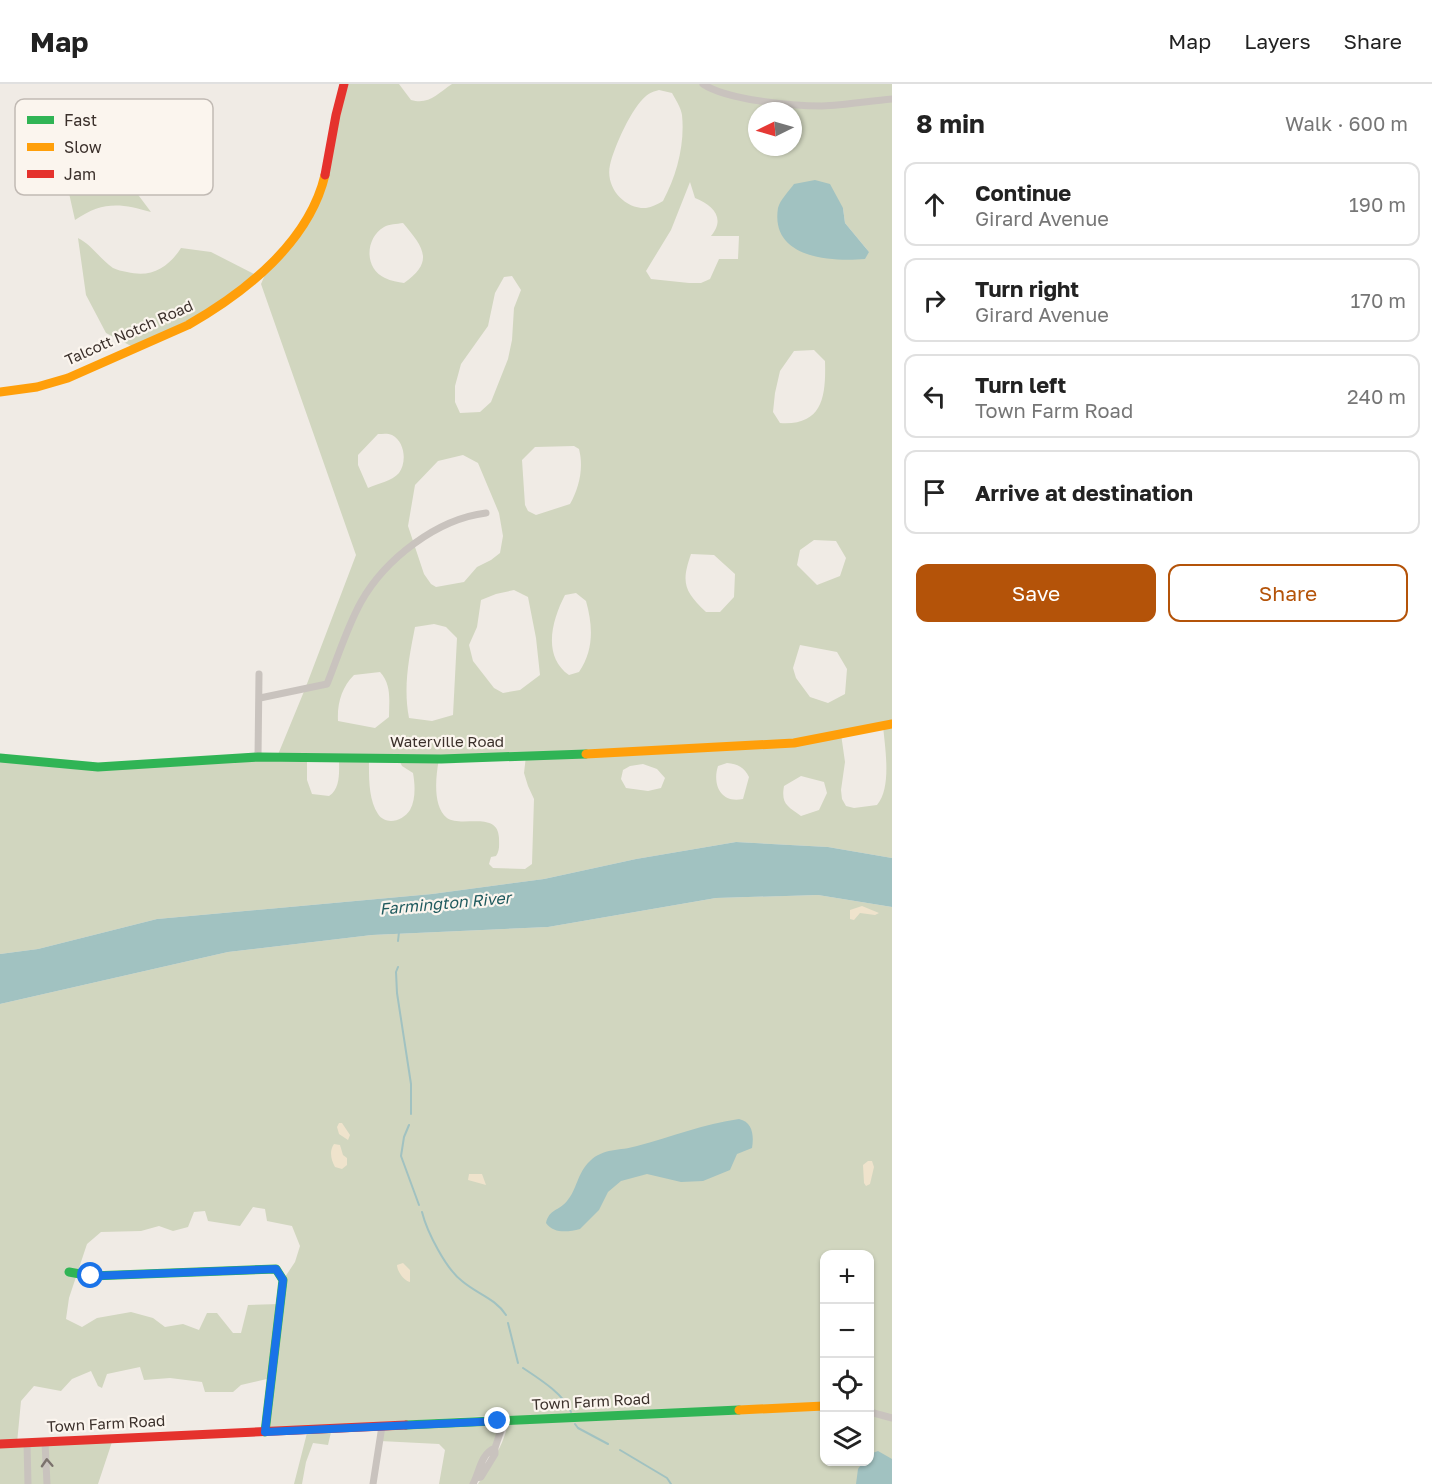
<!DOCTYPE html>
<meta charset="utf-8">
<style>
:root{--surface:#fff;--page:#f6f6f6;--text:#222;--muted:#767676;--line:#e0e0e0;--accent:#b45309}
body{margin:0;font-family:"Golos Text",sans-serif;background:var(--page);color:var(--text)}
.controls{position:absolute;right:18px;bottom:18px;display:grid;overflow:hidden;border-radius:12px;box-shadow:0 2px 4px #0004}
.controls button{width:54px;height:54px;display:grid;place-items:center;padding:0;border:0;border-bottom:2px solid var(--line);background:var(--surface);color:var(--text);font:30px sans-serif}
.compass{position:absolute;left:748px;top:18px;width:54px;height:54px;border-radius:50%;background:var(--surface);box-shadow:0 2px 4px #0004;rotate:265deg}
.stop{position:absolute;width:18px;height:18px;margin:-14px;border:4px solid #1a73e8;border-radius:50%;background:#fff}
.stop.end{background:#1a73e8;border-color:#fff;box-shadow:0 2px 6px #0008}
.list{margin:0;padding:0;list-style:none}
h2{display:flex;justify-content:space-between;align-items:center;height:78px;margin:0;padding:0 24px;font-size:26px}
h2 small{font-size:20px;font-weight:400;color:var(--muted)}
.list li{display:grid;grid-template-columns:39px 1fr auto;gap:18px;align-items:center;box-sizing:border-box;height:84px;margin:0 12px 12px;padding:0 12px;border:2px solid var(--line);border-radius:12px}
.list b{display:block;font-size:22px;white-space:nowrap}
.list p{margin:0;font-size:20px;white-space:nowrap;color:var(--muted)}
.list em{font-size:20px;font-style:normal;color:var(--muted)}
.actions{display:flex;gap:12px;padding:18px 24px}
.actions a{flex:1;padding:14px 0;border:2px solid var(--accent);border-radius:12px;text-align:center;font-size:21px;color:var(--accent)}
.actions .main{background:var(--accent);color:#fff}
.icon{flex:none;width:33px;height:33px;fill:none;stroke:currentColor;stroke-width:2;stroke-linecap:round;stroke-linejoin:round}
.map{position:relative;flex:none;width:892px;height:1400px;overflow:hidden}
header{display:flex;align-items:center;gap:36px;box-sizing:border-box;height:84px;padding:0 30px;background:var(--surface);border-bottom:2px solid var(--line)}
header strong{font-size:28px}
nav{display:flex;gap:33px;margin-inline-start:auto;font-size:21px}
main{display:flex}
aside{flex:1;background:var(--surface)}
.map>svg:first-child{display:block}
.green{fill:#d1d6bf;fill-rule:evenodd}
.sand{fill:#efe3cc}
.water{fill:#a1c2c1}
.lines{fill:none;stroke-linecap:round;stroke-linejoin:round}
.stream{stroke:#a1c2c1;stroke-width:2}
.street{stroke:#c9c3be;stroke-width:7}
.fast{stroke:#30b455;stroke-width:9}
.slow{stroke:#ff9f0a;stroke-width:9}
.jam{stroke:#e5322d;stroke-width:9}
.oneway{stroke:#7b726d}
.route{stroke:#1a73e8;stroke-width:8}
.labels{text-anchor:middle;stroke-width:4.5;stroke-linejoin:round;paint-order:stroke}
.street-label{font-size:15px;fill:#3b302b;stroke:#fbf5ee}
.water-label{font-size:16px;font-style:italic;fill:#1f5a5e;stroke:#fbf5ee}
.key{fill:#fbf5ee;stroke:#c1bab4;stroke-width:1.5}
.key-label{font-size:16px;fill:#3b302b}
</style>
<header>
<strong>Map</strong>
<nav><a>Map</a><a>Layers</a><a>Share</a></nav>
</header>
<main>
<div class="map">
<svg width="892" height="1400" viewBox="0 0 892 1400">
<rect width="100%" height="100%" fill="#f0ebe5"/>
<path class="green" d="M344,0H399L411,16C429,21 437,10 452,0H892V774L828,763L736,758L636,775L544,795L432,810L157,835L38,865L0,870V674L98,683L277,673L305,605L356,471L261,200L271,177L314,125ZM659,6L672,9C676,16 681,24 682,31C685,60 677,91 663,117C658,120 652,123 646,124C624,125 605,103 610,81C614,63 632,23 646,12C649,9 655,7 659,6ZM757,27H793V63H757ZM690,98L695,114C713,121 726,134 711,152H739L738,175H719L710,195L701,199H689L651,195L646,187L671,146ZM794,100L843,124L845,139L869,168ZM403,139C422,162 436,177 404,199C398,198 391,197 385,194C364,185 365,154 384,143C389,140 397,140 403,139ZM512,192L521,206L514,224L512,256L508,275L491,318L480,328L460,329L455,318V302L461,280L488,242L495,209L504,193ZM814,266L825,277C826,312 823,342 780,339L773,328L775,309L780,287L794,267ZM378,350C382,350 388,349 392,351C405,358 407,378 399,389C392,397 377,400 368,404L358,381V371ZM574,362L579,365C584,384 579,404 570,420L536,431L528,427L525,421L522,376L535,363ZM463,371L478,379L499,429L503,452L500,469L491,476L477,483L464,498L436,503L431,500L424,490L408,442L415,401L438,377ZM814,456L836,457L846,474L840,492L817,501L797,481L800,466ZM691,470L714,471L735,490L734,513L720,528H706C684,507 681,499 691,470ZM514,506L528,513L536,554L540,591L520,606L503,609L494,604L473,577L469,561L477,543L481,516L496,510ZM576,509L586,517C593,542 594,566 579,588L569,591C542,572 552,536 565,511ZM434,540L446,543L457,554L453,631L432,637L409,634C403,603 409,574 415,543ZM800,561L837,568L847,585L845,610L828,619L810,613L796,594L793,584ZM380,588C392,601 389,617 389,633L375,644L338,637C337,619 342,603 354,591ZM883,642C885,663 892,704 877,721L854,724L846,722L842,715L841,706L845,678L841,650ZM526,672L524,689L528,702L534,715L532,780L525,785L493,784L489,780L491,773L496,772C500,766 499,761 499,754C498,726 461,744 447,734C432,722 436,691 439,675ZM307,673H339C339,687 341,704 329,712L312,710L307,696ZM369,674H398L402,682L413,689C415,700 416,715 410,726C403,737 386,742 378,730C368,715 369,691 369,674ZM727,679C738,680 744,683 749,693L743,715C721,720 712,701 718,682ZM643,680L657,685L665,694L661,704L648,707L626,704L621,695L623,686L630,682ZM801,692L824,698L827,709L819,726L801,732C787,722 781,720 784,702Z
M94,37L111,41L133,104L151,128C121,119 102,117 75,136L62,78L63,54L77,41Z
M78,154C92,161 100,175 113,184C117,186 122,187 127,188C151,194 168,184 181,164L211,168L256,191L220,221L133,263L106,249L86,211Z
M818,811L892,823V1400H478C492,1378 507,1357 509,1331L273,1344L265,1348L271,1294L241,1301L233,1308H205L202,1298L170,1294L144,1296L140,1283L107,1290L102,1304L98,1302L91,1287L72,1295L61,1307L34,1302L21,1317L17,1359L113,1355L98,1400H0V920L228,868L372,851L548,843L716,814ZM253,1123L265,1125L267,1137L292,1142L300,1162L295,1178L283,1196L280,1220L248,1221L241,1249H233L217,1229H207L199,1246L183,1240L165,1243L153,1234L131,1228L97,1234L82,1243L66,1235L69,1214L87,1160L101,1148L141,1147L159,1142L173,1147L188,1143L194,1128L205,1127L208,1137L240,1142ZM824,1170H870V1378H824Z
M504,1337L495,1364L489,1366L473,1400H439L445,1366L439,1360L380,1357L382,1342Z
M332,1344L328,1361L313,1359L306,1378L302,1400H294L308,1345Z"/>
<path class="sand" d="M862,822L879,829L875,831L860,829L854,836L850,835V826Z
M339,1039H342L350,1051L348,1056L339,1050L337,1043Z
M334,1060L340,1061L343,1071L347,1074V1081L342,1085L335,1083C331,1076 329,1067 334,1060Z
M868,1077H872L874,1083L870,1100L866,1102L864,1099L863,1081Z
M469,1090H482L486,1101L468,1096Z
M403,1179L410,1186V1198C404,1197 397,1187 397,1181Z"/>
<path class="water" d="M815,96L830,100L843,124L845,139L869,168L865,175C830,178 770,174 778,124C780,116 789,107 794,100Z
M736,758L828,763L892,774V823L818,811L716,814L548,843L372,851L228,868L0,920V870L38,865L157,835L432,810L544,795L636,775Z
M739,1035C753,1038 754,1052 752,1064L737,1070L730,1086L703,1097L681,1098L647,1090L621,1097L608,1108L599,1126L580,1145C568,1148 554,1150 546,1139C549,1125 559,1127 567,1117C577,1106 577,1089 590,1077C603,1064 620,1067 637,1062C671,1053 704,1040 739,1035Z
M878,1367L892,1375V1400H856L858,1385L863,1378H870V1370Z"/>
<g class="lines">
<path class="stream" d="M398,857L399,848
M398,883L396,888L397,909L411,1000V1030
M409,1041L404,1053L401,1072L419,1121
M422,1128C427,1148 446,1185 462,1197C477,1210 495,1214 506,1231
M508,1239L518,1279
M523,1284C538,1294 564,1310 571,1328
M575,1340L578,1344L608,1360
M620,1366L667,1394L671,1400"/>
<path class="street" d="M703,0C727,16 792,22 822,22C845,21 869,17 892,15
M260,614L327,600C338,573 347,543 361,518C385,475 437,435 486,429
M258,673L259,590
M870,1328L892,1334
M45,1358L47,1400
M27,1359L28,1400
M476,1394L481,1393L495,1370V1364L504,1337
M373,1400L382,1342
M473,1400C479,1389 481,1369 495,1364"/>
<path class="fast" d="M0,674L98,683L258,673L441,675L586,670
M69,1188L91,1192L276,1185L283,1196L265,1348
M406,1341L739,1326"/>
<path class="slow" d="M0,308L37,303L68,294L188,241C246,208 309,158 325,91
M586,670L794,659L892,640
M739,1326L824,1322"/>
<path class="jam" d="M325,91L336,31L344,0
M0,1360L406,1341"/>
</g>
<defs><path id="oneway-chevron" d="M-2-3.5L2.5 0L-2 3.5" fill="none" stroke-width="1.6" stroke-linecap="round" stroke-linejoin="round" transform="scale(1.5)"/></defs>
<use class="oneway" href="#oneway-chevron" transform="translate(47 1379) rotate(-93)"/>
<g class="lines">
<path class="route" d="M91,1192L276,1185L283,1196L265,1348L498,1337"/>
</g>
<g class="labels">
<g class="street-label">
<text transform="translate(129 249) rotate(-24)" y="5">Talcott Notch Road</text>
<text x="447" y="663">Waterville Road</text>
<text transform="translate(591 1318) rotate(-3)" y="5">Town Farm Road</text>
<text transform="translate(106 1340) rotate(-3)" y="5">Town Farm Road</text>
</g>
<g class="water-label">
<text transform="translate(445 819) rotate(-5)" y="6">Farmington River</text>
</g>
</g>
<rect x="15" y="15" width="198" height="96" rx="9" class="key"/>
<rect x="27" y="32" width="27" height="8" fill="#30b455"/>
<rect x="27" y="59" width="27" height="8" fill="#ff9f0a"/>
<rect x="27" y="86" width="27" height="8" fill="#e5322d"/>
<g class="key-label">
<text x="64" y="42">Fast</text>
<text x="64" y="69">Slow</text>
<text x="64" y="96">Jam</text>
</g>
</svg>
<div class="controls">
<button>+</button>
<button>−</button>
<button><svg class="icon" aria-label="locate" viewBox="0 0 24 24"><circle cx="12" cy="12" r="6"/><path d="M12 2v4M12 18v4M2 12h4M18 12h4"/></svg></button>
<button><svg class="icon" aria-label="layers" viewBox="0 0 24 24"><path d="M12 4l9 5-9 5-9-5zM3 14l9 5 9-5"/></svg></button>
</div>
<svg class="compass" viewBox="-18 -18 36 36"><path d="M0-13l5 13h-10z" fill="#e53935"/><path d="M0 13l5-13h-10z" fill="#767676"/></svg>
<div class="stop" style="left:91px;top:1192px"></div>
<div class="stop end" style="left:498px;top:1337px"></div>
</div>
<aside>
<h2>8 min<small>Walk · 600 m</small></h2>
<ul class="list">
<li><svg class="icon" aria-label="ahead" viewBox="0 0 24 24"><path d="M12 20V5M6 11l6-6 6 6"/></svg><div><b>Continue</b><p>Girard Avenue</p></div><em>190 m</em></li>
<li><svg class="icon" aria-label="right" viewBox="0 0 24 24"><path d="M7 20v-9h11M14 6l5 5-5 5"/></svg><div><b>Turn right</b><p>Girard Avenue</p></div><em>170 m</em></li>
<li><svg class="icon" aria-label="left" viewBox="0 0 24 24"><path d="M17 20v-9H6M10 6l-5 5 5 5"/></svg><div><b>Turn left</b><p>Town Farm Road</p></div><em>240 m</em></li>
<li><svg class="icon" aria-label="arrive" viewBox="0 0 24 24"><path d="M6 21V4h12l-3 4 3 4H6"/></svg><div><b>Arrive at destination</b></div></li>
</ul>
<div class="actions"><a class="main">Save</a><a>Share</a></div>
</aside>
</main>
